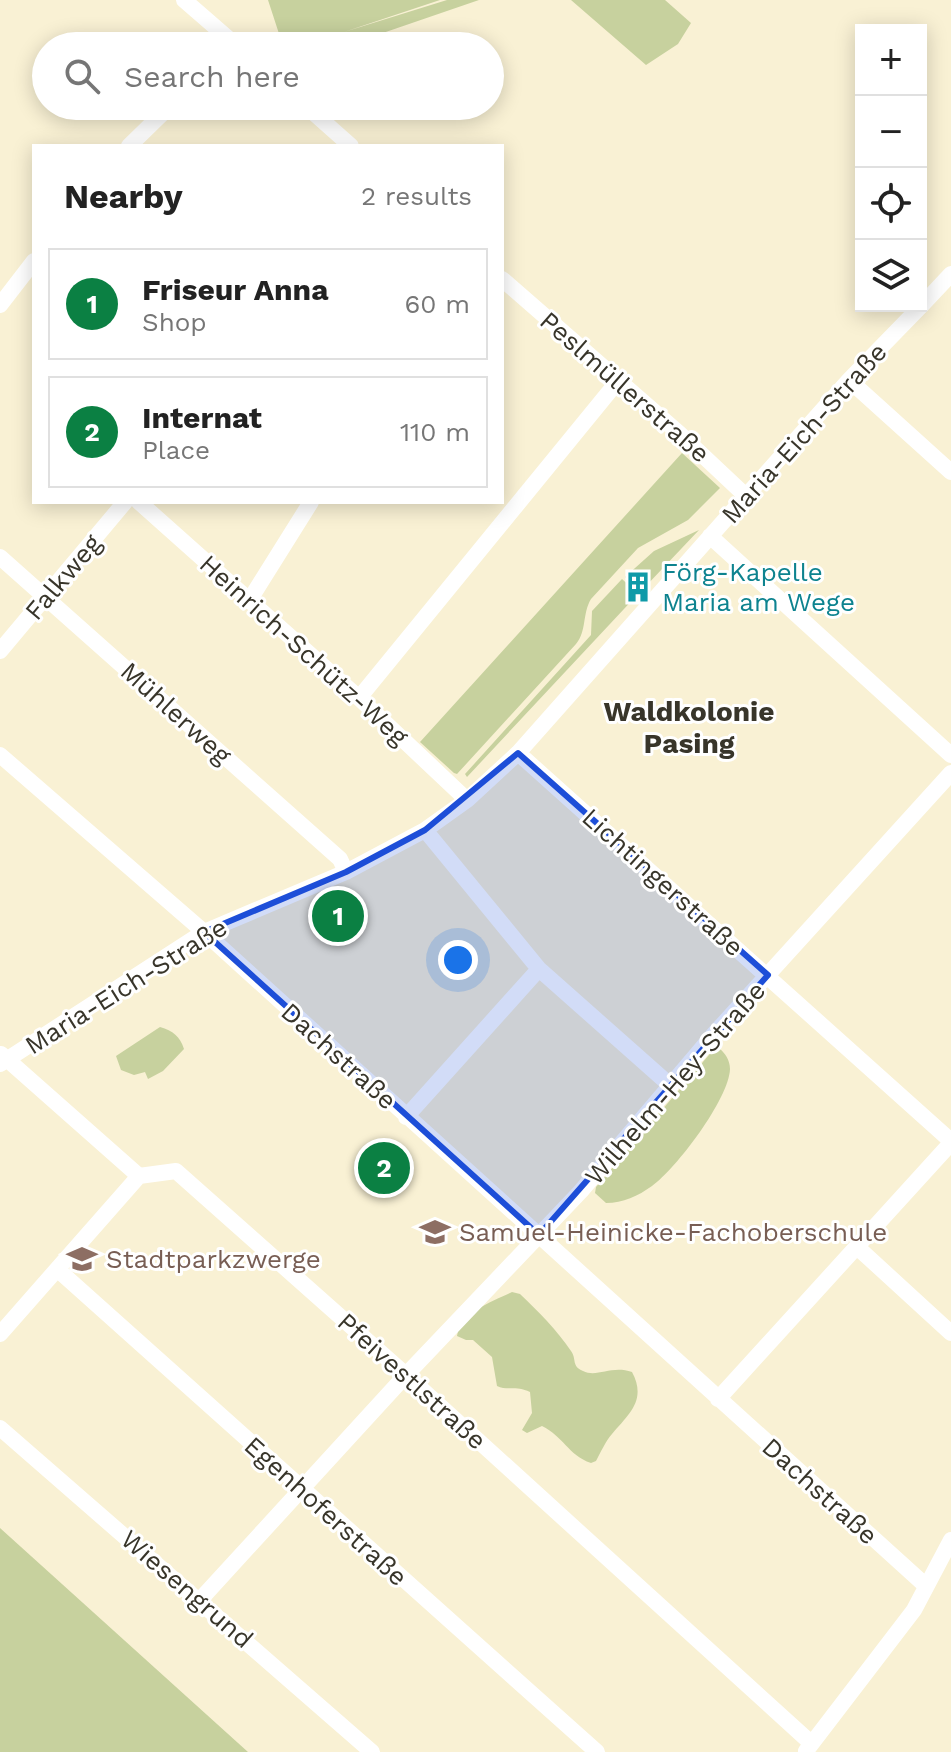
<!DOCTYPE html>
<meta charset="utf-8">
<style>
:root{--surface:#fff;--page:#f6f6f6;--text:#222;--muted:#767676;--line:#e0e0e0;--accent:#0b8043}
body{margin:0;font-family:"Work Sans",sans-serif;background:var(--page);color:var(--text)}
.controls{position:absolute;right:24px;top:24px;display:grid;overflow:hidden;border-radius:0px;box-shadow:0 4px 20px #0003}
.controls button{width:72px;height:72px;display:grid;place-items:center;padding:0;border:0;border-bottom:2px solid var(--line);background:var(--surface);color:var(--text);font:40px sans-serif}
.you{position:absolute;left:458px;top:960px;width:28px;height:28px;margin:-20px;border:6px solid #fff;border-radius:50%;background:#1a73e8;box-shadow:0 0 0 12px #1a73e833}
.badge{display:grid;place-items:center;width:52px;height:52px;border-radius:50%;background:var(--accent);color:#fff;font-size:26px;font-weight:700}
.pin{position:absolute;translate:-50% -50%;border:4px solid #fff;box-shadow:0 2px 8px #0006}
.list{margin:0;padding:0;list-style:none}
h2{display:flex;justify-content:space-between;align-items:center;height:104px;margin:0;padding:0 32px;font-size:34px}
h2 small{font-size:26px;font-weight:400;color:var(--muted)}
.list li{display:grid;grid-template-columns:52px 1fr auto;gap:24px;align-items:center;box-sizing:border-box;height:112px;margin:0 16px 16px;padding:0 16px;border:2px solid var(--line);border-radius:0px}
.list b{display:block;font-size:30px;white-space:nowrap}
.list p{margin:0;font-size:26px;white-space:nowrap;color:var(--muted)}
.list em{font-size:26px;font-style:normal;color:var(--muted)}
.icon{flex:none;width:44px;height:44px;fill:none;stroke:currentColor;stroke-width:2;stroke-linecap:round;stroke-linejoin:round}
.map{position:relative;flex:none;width:951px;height:1752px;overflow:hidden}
.search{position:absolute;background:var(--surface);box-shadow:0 4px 20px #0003;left:32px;top:32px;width:472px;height:88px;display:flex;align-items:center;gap:20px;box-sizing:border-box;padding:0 28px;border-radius:44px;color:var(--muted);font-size:30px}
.panel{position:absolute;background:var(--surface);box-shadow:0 4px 20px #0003;left:32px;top:144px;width:472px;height:360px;border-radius:0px}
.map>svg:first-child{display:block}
.green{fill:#c7d19e}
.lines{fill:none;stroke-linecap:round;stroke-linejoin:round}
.minor{stroke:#fff;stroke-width:16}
.marked{fill:#1d4ed8;fill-opacity:0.2;stroke:#1d4ed8;stroke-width:6;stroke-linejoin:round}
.labels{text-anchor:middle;stroke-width:6;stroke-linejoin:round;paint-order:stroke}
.street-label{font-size:26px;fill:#38352a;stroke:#fff}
.culture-label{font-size:26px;fill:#0d838f;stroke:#fff;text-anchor:start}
.education-label{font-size:26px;fill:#785e54;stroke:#fff;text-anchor:start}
.neighbourhood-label{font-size:28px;font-weight:bold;fill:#38352a;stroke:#fff}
</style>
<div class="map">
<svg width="951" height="1752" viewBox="0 0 951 1752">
<rect width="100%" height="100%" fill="#f9f1d4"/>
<path class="green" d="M268,0H440L344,32L447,0H479L345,46H305L320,40L301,46H283Z
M571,0H665L691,23L678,44L646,65Z
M682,453L720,488L688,520L638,548L591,599C582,614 587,631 576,644L457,774L454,773L420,742Z
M699,530L645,587L639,581L634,585L625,577L654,551Z
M622,579L638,594L467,777L465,774L591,635L592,611Z
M160,1027C173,1031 180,1036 184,1049L163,1071L148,1079L145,1072L134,1075L121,1070L116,1056Z
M719,1048C725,1053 730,1060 730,1069C729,1099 676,1169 652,1186C638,1196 623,1203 606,1203L595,1193L596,1187L714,1049Z
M512,1292L520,1294C538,1311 557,1330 571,1351C577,1359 571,1366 583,1371C597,1378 611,1365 632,1372C647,1400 629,1414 612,1434C605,1442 601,1452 596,1461L591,1463C568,1455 563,1436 542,1426L527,1433L522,1430L532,1413L530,1392C515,1385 507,1391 497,1386L492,1357L473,1340H466L457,1336C461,1312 493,1301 512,1292Z
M0,1528L248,1752H0Z"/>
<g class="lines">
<path class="minor" d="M184,0L237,46
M306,106L351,146
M129,146L170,106
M502,279L680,434L747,497
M0,305L34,261
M921,306L951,274
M849,380L951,472
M139,502L359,698L467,800
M710,536L951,755
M0,557L340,859L346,872
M249,601L311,502
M0,651L125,502
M359,698L618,381
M518,753L951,1141
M0,755L204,932L925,1585
M425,830L539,969L671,1086
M1,1054L139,1176L176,1171L406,1375L811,1743
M0,1064L204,932L346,872L425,830L467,800L518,753L849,380L921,306
M406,1117L539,969
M857,1247L951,1333
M57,1269L597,1752
M0,1334L139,1176
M718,1399L951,1143
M0,1428L372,1752
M199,1601L406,1375L581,1191L714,1034L951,773
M806,1751L914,1610L951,1540"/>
</g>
<path class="marked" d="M518,753L768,975L539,1235L204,932L346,872L425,830Z"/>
<defs>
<g id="building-bare" transform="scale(2.4)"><path d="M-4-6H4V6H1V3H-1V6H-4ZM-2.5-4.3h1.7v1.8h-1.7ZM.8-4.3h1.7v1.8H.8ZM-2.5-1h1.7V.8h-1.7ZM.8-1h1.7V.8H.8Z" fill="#0f9aa8" stroke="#fff" stroke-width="2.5" paint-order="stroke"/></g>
<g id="school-bare" transform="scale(2.4)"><path d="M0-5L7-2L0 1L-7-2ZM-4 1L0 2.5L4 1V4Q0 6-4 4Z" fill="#8d6e63" stroke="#fff" stroke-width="2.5" paint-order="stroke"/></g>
</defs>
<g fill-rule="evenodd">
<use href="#building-bare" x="638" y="587"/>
<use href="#school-bare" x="435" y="1232"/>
<use href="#school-bare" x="82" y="1259"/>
</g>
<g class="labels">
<g class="street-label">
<text transform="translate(625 387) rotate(41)" y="9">Peslmüllerstraße</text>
<text transform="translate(804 433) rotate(-48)" y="9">Maria-Eich-Straße</text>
<text transform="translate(63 577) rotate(-50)" y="9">Falkweg</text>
<text transform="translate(304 650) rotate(42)" y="9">Heinrich-Schütz-Weg</text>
<text transform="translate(176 713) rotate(42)" y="9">Mühlerweg</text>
<text transform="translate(663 882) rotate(42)" y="9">Lichtingerstraße</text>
<text transform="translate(126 986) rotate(-32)" y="9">Maria-Eich-Straße</text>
<text transform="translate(339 1056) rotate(42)" y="9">Dachstraße</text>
<text transform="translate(675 1083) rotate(-49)" y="9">Wilhelm-Hey-Straße</text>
<text transform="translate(412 1381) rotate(42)" y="9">Pfeivestlstraße</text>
<text transform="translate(820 1491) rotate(42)" y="9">Dachstraße</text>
<text transform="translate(326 1511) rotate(42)" y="9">Egenhoferstraße</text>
<text transform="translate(187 1589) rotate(41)" y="9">Wiesengrund</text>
</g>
<g class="culture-label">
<text x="662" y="581">Förg-Kapelle<tspan x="662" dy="30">Maria am Wege</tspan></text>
</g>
<g class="education-label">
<text x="459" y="1241">Samuel-Heinicke-Fachoberschule</text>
<text x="106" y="1268">Stadtparkzwerge</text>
</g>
<g class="neighbourhood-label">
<text x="689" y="721">Waldkolonie<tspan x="689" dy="32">Pasing</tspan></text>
</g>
</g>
</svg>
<div class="controls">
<button>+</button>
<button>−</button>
<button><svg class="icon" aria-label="locate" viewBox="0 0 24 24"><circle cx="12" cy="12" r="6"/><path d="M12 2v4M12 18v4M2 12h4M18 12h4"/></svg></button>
<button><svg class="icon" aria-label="layers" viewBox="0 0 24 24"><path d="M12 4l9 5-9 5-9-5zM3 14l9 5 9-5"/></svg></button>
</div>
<div class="you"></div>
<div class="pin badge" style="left:338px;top:916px">1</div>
<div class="pin badge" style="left:384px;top:1168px">2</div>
<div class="search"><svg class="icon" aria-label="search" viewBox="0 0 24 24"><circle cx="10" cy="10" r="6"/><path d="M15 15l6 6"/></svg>Search here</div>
<section class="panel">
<h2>Nearby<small>2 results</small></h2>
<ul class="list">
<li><span class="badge">1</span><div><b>Friseur Anna</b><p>Shop</p></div><em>60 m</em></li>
<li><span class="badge">2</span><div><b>Internat</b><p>Place</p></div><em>110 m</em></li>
</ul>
</section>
</div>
